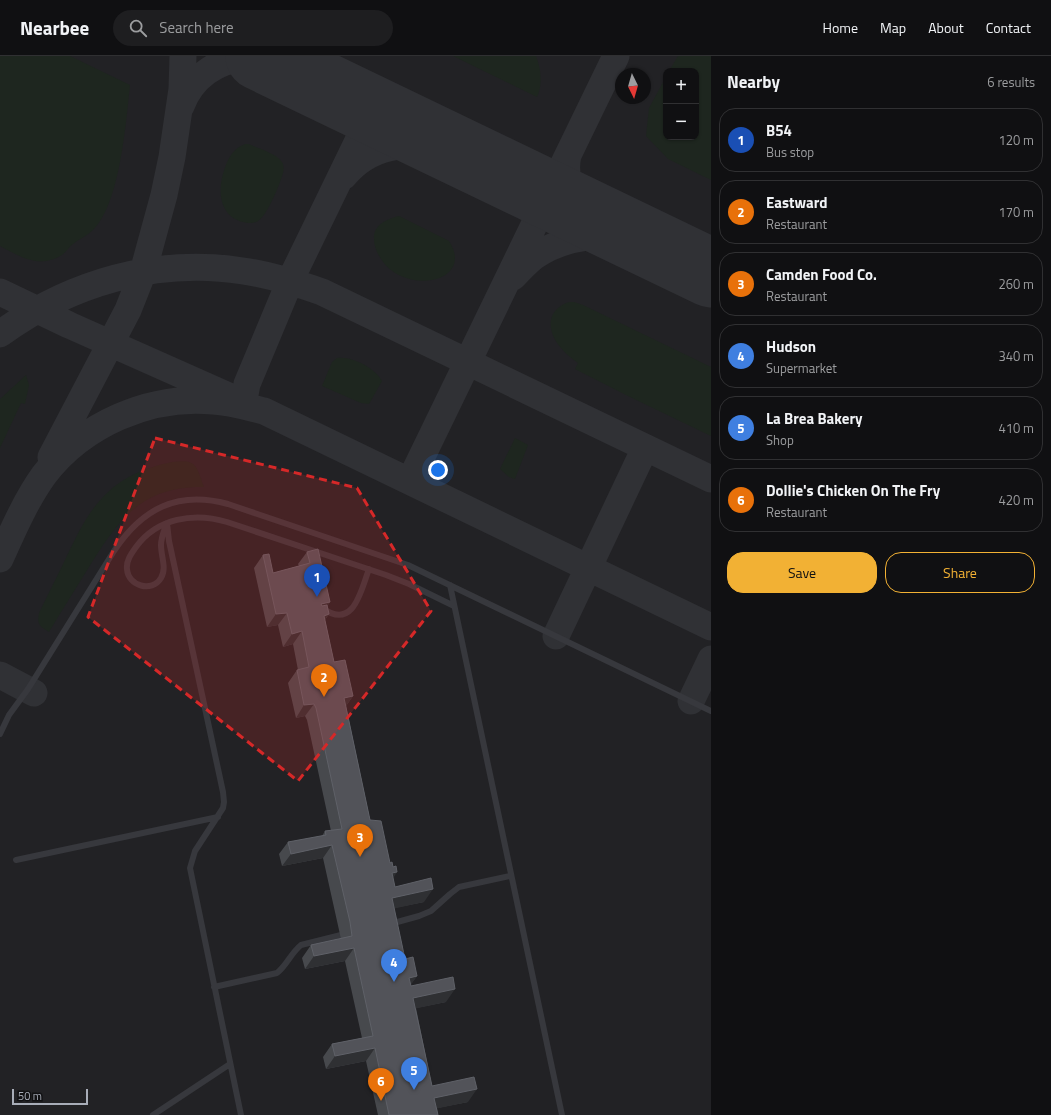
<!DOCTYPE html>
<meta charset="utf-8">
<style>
:root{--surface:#101012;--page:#1e1e20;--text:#f1f3f6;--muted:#9c9d9f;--line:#303032;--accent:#f2b134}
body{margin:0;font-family:"Titillium Web",sans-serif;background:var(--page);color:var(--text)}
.controls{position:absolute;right:12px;top:12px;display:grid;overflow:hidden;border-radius:8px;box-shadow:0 1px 3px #0004}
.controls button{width:36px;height:36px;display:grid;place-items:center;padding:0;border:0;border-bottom:1px solid var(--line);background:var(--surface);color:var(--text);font:20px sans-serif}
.compass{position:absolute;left:615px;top:12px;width:36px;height:36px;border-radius:50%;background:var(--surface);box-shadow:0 1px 3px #0004;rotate:175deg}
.scale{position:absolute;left:12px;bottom:10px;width:76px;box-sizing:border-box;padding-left:4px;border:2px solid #a8adb8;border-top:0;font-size:11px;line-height:14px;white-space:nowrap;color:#a8adb8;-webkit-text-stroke:3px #111113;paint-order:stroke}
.you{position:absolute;left:438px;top:414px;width:14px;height:14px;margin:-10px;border:3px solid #fff;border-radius:50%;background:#1a73e8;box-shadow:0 0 0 6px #1a73e833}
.badge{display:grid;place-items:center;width:26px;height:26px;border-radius:50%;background:var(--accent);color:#fff;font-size:13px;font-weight:700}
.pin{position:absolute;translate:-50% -33px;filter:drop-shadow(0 1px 2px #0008)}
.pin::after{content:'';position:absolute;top:21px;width:14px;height:12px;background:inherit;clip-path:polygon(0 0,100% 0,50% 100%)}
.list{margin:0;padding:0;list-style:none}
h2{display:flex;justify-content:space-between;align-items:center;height:52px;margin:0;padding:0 16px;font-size:17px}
h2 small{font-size:13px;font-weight:400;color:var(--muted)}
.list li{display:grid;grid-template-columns:26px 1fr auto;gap:12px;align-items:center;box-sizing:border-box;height:64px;margin:0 8px 8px;padding:0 8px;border:1px solid var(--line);border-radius:16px}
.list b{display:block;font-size:15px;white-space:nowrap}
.list p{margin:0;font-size:13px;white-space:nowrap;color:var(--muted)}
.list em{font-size:13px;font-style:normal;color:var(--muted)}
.actions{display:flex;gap:8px;padding:12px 16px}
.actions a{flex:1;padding:9px 0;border:1px solid var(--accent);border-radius:16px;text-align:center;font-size:14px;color:var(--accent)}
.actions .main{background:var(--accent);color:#111}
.icon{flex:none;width:22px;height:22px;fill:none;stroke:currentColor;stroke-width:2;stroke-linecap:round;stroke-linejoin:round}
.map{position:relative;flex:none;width:711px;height:1059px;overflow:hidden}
header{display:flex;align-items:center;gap:24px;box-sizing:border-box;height:56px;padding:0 20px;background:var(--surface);border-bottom:1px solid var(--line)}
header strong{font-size:19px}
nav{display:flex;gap:22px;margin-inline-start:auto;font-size:14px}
.search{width:280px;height:36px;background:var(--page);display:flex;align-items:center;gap:10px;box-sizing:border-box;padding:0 14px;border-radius:22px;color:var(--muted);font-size:15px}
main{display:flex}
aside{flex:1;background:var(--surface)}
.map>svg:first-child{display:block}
.built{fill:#222225;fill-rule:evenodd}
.green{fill:#1e261f}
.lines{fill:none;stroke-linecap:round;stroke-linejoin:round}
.taxiway{stroke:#303135;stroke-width:27}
.runway{stroke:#303135;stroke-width:69}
.lane{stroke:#37383d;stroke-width:6}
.wall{fill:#47494d}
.shaded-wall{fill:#2f3033}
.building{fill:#525359;stroke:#5f6168}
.marked{fill:#d62828;fill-opacity:0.2;stroke:#d62828;stroke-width:3;stroke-dasharray:8 5;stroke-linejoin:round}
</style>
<header>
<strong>Nearbee</strong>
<div class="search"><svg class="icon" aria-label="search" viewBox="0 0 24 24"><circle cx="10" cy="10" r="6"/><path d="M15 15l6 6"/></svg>Search here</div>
<nav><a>Home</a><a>Map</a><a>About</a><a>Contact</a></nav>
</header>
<main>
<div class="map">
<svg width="711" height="1059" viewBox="0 0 711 1059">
<rect width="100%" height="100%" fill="#161618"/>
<path class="built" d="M0,0H711V1059H0ZM666,15H696V81H666ZM621,18H645V42H621Z"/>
<path class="green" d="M0,0H70L130,29C126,66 120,148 93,174C87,180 79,183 73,188C69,191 66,196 62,199C39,213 21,201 0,190Z
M453,0H536C541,13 543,28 537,41Z
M678,0H711V124L668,103L646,80L649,52L666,21V81H696V15H669Z
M245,88H249C257,92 277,98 281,105C284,108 284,113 283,117C280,128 267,160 258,165C253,168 247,167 243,166C222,161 218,140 222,122C226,107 230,94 245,88Z
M399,160L449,185C476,227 404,240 381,203C377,197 374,190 374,183C373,169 387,163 399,160Z
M569,246H574L583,249L711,311V380L626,339L575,313L578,307C572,303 566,298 561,292C547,276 545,254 569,246Z
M337,302C352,300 375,312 382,325L369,348L361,347L322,330L332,306Z
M26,319L29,329L25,348L21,347L0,392V343Z
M515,382L528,389L515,423L509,421L500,413Z
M172,406C197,403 196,409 204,431C142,430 119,463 89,511C76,532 62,554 49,576C39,570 37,569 39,557C48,539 57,520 66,502C77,479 88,455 107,437C124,420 148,411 172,406Z"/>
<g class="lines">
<path class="taxiway" d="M181,50C191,23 217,2 247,3C263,4 279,11 294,17
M568,99C564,117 569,139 583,151C592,159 603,164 612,170
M344,120C370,88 405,87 443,89
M513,221C520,214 527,206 535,200C565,180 604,175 638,186C652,190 667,197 681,202
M0,236L69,269L231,341
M0,278C69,227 158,201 243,215C271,219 296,227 322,236L711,423
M243,349L247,328L290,225L373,54
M51,401L128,254L143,216L164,139L172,101L182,33L183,0
M410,425L616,0
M0,503C13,474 26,444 44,419C83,368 150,339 213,345C231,346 247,351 264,355L711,571
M556,580L645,392
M0,619L34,637
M691,645L711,603"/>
<path class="runway" d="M260,0L711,217"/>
<path class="lane" d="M167,467L169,485L223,736L224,746L223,752L195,795L190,812L241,1059
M166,469C164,475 161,482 161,489C161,501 167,512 161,522C152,537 128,530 127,513C126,505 131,498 136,491C157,462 194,456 227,466L386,519L409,528L454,550
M450,529L562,1059
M322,552C354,575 361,534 369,513
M0,678L9,659L28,633L114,495C142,453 177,434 228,448L408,509L711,655
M16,804L218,761
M390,868L419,860L431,855L450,838L459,831L510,820
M214,931L277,917C287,909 291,897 301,889L341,879
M153,1059L230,1008"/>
</g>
<path class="wall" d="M307,496L330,546L327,550L329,558L325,564L334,606L353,640L346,650L370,764L393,822L395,831L424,846L394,852L405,903L417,920L410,929L411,930L446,946L416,952L432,1030L468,1046L437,1052L438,1059H378L366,1005L326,1013L323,1001L332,988L362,982L345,905L305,913L302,902L311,889L341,883L323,802L282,810L279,798L288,786L322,780L325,775H331L307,664L305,660L296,662L288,627L297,614H298L293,588L283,591L278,569L267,571L254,512L263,499L273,517L299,510L298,508Z"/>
<path class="shaded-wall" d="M330,546L321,559V548Z
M287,557L278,569L267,571L276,558Z
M329,558L320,571L324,560Z
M302,575L293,588L283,591L292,578Z
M353,640L344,653V642Z
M314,648L305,660L296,662L304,649Z
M332,789L323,802L282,810L291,798Z
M397,816L389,829L392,817Z
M433,833L424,846L383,855L392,842Z
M354,892L345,905L305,913L314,900Z
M417,920L408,933L409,922Z
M455,933L446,946L404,955L413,942Z
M375,992L366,1005L326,1013L335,1000Z
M477,1033L468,1046L425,1055L434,1042Z"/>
<path class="building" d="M318,493L330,546L321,548L322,550L327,549L329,558L324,560L334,606L345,604L353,640L344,642L370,764L381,765L390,807L392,806L393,811L396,810L397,816L392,817L395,831L431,822L433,833L392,842L405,903L413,901L417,920L409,922L411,930L453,921L455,933L413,942L432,1030L474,1021L477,1033L434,1042L438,1059H389L375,992L335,1000L332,988L373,980L354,892L314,900L311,889L352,880L350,866L332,789L291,798L288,786L326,779L325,775L342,773L316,652L314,648L304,649L297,614L309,611L302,575L292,578L287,557L276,558L263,499L269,498L273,517L310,507L307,496Z"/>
<path class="marked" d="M155,382L357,432L431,555L298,725L88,561Z"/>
</svg>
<div class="controls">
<button>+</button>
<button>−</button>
</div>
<svg class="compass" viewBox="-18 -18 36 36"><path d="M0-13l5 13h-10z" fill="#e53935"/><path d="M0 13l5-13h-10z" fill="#9c9d9f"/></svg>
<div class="scale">50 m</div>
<div class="you"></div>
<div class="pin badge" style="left:317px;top:541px;background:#1a4fb4">1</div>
<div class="pin badge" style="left:324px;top:641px;background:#e8710a">2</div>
<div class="pin badge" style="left:360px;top:801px;background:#e8710a">3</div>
<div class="pin badge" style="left:394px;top:926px;background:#3f7fe0">4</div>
<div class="pin badge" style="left:414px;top:1034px;background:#3f7fe0">5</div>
<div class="pin badge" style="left:381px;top:1045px;background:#e8710a">6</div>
</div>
<aside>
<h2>Nearby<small>6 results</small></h2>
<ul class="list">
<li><span class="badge" style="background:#1a4fb4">1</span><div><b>B54</b><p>Bus stop</p></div><em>120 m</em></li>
<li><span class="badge" style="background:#e8710a">2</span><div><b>Eastward</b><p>Restaurant</p></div><em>170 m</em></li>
<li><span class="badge" style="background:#e8710a">3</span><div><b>Camden Food Co.</b><p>Restaurant</p></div><em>260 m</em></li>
<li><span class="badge" style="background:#3f7fe0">4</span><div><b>Hudson</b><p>Supermarket</p></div><em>340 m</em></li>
<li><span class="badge" style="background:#3f7fe0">5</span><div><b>La Brea Bakery</b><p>Shop</p></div><em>410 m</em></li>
<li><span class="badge" style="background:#e8710a">6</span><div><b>Dollie's Chicken On The Fry</b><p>Restaurant</p></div><em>420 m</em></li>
</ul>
<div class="actions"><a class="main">Save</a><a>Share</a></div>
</aside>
</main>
